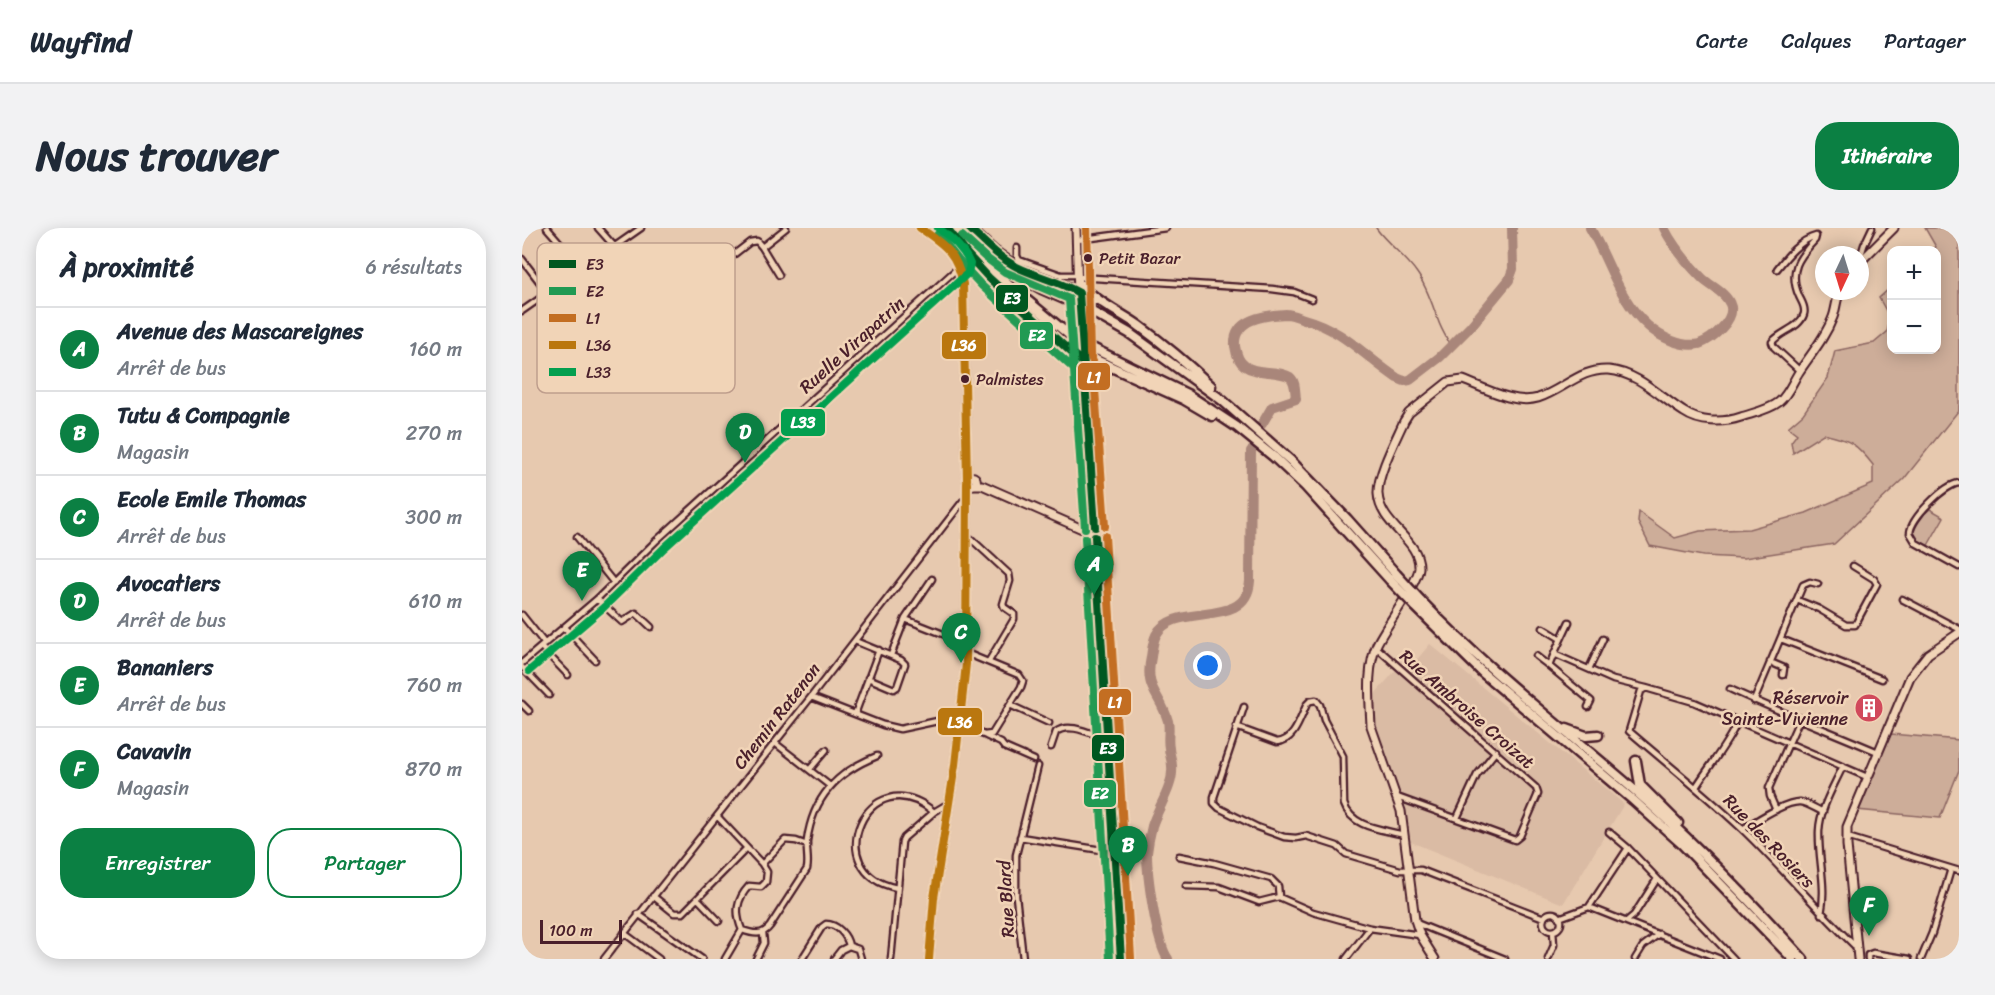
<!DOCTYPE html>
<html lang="fr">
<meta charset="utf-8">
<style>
:root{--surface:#fff;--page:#f2f2f3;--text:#1f2937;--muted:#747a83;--line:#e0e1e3;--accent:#0b8043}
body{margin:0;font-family:Sriracha,sans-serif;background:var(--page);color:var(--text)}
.controls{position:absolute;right:18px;top:18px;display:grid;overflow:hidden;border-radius:12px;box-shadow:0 3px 15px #0003}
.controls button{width:54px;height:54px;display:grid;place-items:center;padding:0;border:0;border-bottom:2px solid var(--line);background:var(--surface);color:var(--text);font:30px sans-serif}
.compass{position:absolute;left:1293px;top:18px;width:54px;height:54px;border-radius:50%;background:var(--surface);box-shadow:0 3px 15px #0003;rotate:184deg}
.scale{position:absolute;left:18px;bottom:15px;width:82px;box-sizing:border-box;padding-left:6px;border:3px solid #4a1f2b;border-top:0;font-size:16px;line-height:21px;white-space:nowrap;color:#4a1f2b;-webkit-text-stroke:4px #f1d4b7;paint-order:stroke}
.you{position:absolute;left:686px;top:438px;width:21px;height:21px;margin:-15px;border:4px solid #fff;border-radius:50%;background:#1a73e8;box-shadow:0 0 0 9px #1a73e833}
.badge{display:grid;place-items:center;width:39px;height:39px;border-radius:50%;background:var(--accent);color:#fff;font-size:20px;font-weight:700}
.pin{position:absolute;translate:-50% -50px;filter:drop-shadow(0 2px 3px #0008)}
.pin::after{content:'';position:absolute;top:32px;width:21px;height:18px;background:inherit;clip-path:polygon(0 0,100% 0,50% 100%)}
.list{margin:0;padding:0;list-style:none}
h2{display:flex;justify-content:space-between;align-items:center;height:78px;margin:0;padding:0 24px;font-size:26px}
h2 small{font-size:20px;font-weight:400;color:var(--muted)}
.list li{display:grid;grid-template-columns:39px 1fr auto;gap:18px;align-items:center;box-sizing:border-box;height:84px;padding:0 24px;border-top:2px solid var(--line)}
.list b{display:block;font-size:22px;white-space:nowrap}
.list p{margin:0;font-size:20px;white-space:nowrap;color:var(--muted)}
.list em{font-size:20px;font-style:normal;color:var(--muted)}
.actions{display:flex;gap:12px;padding:18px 24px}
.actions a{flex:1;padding:14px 0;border:2px solid var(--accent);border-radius:24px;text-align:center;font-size:21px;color:var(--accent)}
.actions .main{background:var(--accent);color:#fff}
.map{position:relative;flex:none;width:1437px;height:731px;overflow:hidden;border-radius:24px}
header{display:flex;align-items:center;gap:36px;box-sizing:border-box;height:84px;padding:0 30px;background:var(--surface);border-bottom:2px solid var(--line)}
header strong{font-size:28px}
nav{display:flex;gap:33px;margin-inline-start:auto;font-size:21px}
.intro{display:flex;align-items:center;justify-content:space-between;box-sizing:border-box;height:144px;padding:0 36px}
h1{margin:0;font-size:42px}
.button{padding:15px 27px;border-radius:24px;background:var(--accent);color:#fff;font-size:21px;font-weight:700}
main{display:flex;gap:36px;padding:0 36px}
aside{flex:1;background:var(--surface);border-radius:24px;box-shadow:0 3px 15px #0003}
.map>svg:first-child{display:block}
.built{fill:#dabba4}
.green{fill:#cdad99;stroke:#8c6662;stroke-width:1.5}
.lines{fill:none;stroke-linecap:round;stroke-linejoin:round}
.stream{stroke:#835d5a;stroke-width:1.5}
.river{stroke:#a9867a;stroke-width:10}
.street-casing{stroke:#4a1f2b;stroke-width:9}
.secondary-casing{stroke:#4a1f2b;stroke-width:11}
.highway-casing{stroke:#4a1f2b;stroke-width:13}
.street{stroke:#f1d4b7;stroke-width:4.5}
.secondary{stroke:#f1d4b7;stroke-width:7}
.highway{stroke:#f1d4b7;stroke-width:8}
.secondary-bridge-casing{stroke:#4a1f2b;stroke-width:11;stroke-linecap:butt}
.highway-bridge-casing{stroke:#4a1f2b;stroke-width:13;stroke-linecap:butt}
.secondary-bridge{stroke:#f1d4b7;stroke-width:7}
.highway-bridge{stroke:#f1d4b7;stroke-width:8}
.bus-1-casing{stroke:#f1d4b7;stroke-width:12}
.bus-2-casing{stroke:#f1d4b7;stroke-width:12}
.bus-3-casing{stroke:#f1d4b7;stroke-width:12}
.bus-4-casing{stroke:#f1d4b7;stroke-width:12}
.bus-5-casing{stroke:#f1d4b7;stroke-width:12}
.bus-1{stroke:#005820;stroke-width:8}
.bus-2{stroke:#219a53;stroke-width:8}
.bus-3{stroke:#c36e22;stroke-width:8}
.bus-4{stroke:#ba770f;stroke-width:8}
.bus-5{stroke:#049f4f;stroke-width:8}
.bus-dot{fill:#4a1f2b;stroke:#f1d4b7;stroke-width:2}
.labels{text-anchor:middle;stroke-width:5;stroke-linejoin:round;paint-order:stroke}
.bus-label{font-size:16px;fill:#4a1f2b;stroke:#f1d4b7;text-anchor:start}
.street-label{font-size:18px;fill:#4a1f2b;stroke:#f1d4b7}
.poi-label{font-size:18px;fill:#4a1f2b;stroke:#f1d4b7;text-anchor:end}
.key{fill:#f1d4b7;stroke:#bf9e8d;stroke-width:1.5}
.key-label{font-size:16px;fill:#4a1f2b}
.line-badge{stroke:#f1d4b7;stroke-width:2}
.badge-label{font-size:16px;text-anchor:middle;font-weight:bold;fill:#fff}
</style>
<header>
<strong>Wayfind</strong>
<nav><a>Carte</a><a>Calques</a><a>Partager</a></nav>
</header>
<div class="intro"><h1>Nous trouver</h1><a class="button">Itinéraire</a></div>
<main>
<aside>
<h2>À proximité<small>6 résultats</small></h2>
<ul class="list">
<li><span class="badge">A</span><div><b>Avenue des Mascareignes</b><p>Arrêt de bus</p></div><em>160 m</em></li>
<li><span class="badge">B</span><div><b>Tutu &amp; Compagnie</b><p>Magasin</p></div><em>270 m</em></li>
<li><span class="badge">C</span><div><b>Ecole Emile Thomas</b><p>Arrêt de bus</p></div><em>300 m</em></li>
<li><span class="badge">D</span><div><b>Avocatiers</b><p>Arrêt de bus</p></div><em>610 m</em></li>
<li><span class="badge">E</span><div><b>Bananiers</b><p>Arrêt de bus</p></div><em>760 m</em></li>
<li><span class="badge">F</span><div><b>Cavavin</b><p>Magasin</p></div><em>870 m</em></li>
</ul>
<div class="actions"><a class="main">Enregistrer</a><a>Partager</a></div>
</aside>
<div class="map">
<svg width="1437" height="731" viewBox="0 0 1437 731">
<rect width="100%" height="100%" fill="#e7c9af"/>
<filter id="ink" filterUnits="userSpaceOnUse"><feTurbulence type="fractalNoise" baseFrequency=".0167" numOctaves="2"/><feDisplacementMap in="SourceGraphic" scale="12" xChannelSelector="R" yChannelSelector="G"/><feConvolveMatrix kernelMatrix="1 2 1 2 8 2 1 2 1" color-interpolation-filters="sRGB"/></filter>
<g filter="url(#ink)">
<path class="built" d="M908,416L1102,576L1041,676L889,614L883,583L854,501L853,466L880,435L887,441Z"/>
<path class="green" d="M1403,0H1437V182L1382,251L1312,316L1222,330L1181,328L1128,318L1116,294L1117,284L1153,310L1178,303L1227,301L1284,285L1351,256V237C1334,215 1328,212 1301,206L1271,225L1269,214L1275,206L1266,199L1281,186L1306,150L1313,123L1352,115L1365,104L1368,90L1357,70L1369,59L1370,122H1414V22H1411L1414,19Z
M1408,281L1422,289L1405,319L1393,311L1390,305L1392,295Z
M1369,506L1437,512V542L1418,590L1335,582Z"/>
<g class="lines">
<path class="stream" d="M854,0C866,17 884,28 895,45C905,59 910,76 916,92C919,101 924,109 929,118"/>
<path class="river" d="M1068,0C1087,32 1097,73 1126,98C1138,109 1160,120 1177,116C1189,112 1215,91 1208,76C1204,65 1190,59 1181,51C1167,37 1151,18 1142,0
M740,196L750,179L774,171C773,164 774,154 768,149C755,141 735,147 723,138C717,134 714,125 713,118C711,91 742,87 764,86C770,86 776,89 782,91C822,102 842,128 875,150L882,153L888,152L918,129L949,98L987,52L991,41L990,0
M646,731C634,714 625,647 625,625C626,616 628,606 630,598C636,579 652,558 650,538C650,531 647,526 647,520C645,511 648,501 646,493C638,465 622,462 629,429C630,421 631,413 634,407C652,372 725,403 728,353L729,223"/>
<g class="street-casing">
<path id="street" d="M25,0L61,41
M76,0L92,18
M555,12L644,0
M240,19L257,47
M495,20V28L497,32L539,47H556
M1338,30L1342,17L1350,0
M0,31L26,65
M1255,41C1265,28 1278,12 1294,8L1293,12C1277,29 1266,43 1277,68C1279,73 1284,79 1282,86C1278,100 1259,103 1250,114L1252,119L1278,143
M556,49L750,61L772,64L790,71
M165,63L228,14L235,13L240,19L264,0
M0,83L119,0
M1437,255C1422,257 1389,290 1388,305L1394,315L1437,339
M446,308L487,346L488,353L481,376L482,379L492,386V391L467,433
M55,309L92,355
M75,371L100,394L114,385L129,399
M1380,371L1437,401
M1275,372L1297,381L1324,397H1333L1355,356L1352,351L1331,338
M0,387L23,416
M383,391L444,415
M42,399L73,432
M1021,400L1039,411
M1259,411L1360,451
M333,413L379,432L383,436L375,459L372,461L346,450
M19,419L46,447
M854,419L1014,560L1016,566L998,608L993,612L875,569
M1032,426L1047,394
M369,427L383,391L410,351
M1014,428L1027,438
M1248,434L1262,440L1261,447
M0,435L75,371L135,312L438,38
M0,439L27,467
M1067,441L1081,411
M1208,461C1257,484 1307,503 1356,524
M289,469L361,497L378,501L439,488
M1232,473L1281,357L1288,354L1296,356
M0,476L7,483
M488,477L527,495
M722,479L692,569V575L697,580L735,599L762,609L774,610L784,608L815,618L824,626L878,642H899L1022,690
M1066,479L1069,473L1027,438L1032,426L1091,452L1124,460
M333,486L357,422
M439,497L462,507L470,506L499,459L501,453L497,447L444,425
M714,499L755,514C773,513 778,490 785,476L788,473L794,472L798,477L802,492L821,528L822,576C830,600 860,601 882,607
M464,508L479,515L482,519L512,532
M253,515L308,558
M529,519L534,504C547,493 571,507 585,511
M288,541L304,522
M1174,559C1188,537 1205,517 1216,493
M1254,582L1248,568L1247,560L1278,490
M195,588L240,636
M935,590L955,547L974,523
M1220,601C1233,594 1263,573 1278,574C1286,575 1294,581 1301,584
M1087,604L1106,620L1212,731
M498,609L592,624
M1325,609L1437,643
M657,628L692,635L749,651L756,658L757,669
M664,658L697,659L737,674L757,669L791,684L848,700L898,707
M375,660C296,645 345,528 412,584
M131,668L152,685H161L224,621
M176,671L197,693
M1067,679L1106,620
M1021 694a9 9 0 1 1 18 0a9 9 0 1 1-18 0Z
M116,686L180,731
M1299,686C1305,658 1296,631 1297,603C1298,580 1312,558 1321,538
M1037,690L1067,679L1198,731
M1106,692L1112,687L1135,651
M894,695L983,731
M220,702C231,706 241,708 248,698L285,641C287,632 284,623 285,613C291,569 315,544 355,528
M102,705L137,731
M1334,719C1294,681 1259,638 1219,600C1183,566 1144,535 1107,503L1119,463L1124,460L1172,474L1345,549
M82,731L289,469L441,273L446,270
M203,731L220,702C213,685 214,672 227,658L239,659L244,654L245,644L240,636L263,612L274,613L285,617
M234,731L242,715L241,705
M280,731L300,699L304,696C315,696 325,707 327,718
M312,731L319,722L327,718L336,721L339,731
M369,731L380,614L382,610L412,584L427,575
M501,731L494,668V627L516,538
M824,731L848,700
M1026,731L1032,717L1031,703
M1113,731L1121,718L1137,706
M1346,731V727L1351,725L1387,731
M1399,731L1410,705L1429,641"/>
</g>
<g class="secondary-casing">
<path id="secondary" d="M398,0C424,18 436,23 441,56L445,252
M554,0L556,66
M1338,34L1372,0
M562,131L564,183L573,299
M445.5 253a4.5 4.5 0 1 1 9 0a4.5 4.5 0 1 1-9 0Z
M452,257H460L567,304
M573,309L599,731
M407,731L412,670L433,537L444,436L445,255
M913,731L898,707L893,692L879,583L849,498C848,473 844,441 855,416C863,399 896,355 897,340C898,311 858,298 856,266C855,247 874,211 882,193L887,185L926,154L941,152C963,160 992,177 1016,170C1041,162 1059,140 1087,142C1117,145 1138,169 1162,184C1178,195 1201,195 1219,189C1231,185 1247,182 1257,174C1266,167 1271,153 1277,144C1289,126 1303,110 1311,89C1314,81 1314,72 1318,63
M1336,731L1325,617V599L1388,449L1406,426L1437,405"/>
</g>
<g class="highway-casing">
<path id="highway" d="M429,0L478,50L552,111L665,166L715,199L752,229L783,258L868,352
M439,0L462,24L485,42L520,61L563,80L607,105L700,172L769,233L825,291L874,346
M447,0L472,23L493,38L553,62L557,65V71L561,69L573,72
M432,10C446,28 462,46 478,62C505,87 536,107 561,135L575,133
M559,57C575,74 597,84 616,97C642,116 666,136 689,158
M549,121L559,120L566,127L576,133L661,171L690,188
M898,372C964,441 1038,498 1110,560C1171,613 1227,671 1281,731
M893,378L961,445L1111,572L1160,616L1271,731
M1045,501L1064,508L1076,507
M1114,533L1118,557L1156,595"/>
</g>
<use href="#street" class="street"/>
<use href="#secondary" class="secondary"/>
<use href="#highway" class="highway"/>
<g class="secondary-bridge-casing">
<path id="secondary-bridge" d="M557,71L559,117"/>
</g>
<g class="highway-bridge-casing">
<path id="highway-bridge" d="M874,346L898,372
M868,352L893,378"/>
</g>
<use href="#secondary-bridge" class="secondary-bridge"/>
<use href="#highway-bridge" class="highway-bridge"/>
<g class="bus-1-casing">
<path id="bus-1" d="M425,0L445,26L467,50L561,135
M447,0C462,14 477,30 495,39C515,49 538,53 557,65L573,299
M573,309L599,731"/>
</g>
<g class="bus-2-casing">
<path id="bus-2" d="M416,6L437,33L460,58L553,142
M440,8L463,29L483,44L547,71L563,300
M563,310L588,731"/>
</g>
<g class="bus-3-casing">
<path id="bus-3" d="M565,0L568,126L571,134L583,298
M583,308L609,730"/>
</g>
<g class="bus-4-casing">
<path id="bus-4" d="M398,0C423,17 435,25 441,56L445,252
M407,731L412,670L433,537L444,436L445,255"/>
</g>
<g class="bus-5-casing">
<path id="bus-5" d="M7,443L82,379L142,320L446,45L448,36C442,21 430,10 416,0"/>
</g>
<use href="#bus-1" class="bus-1"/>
<use href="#bus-2" class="bus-2"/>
<use href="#bus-3" class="bus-3"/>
<use href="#bus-4" class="bus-4"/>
<use href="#bus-5" class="bus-5"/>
</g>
</g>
<defs>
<g id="building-disc" transform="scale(1.5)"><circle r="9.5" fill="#d1495b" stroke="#f1d4b7"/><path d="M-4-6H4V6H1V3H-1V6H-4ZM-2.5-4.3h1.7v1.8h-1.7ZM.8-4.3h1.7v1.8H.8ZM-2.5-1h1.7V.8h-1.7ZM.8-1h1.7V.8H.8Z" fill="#fff"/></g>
</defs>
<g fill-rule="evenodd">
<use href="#building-disc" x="1347" y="480"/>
</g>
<g class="bus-dot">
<circle cx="566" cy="30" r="5"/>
<circle cx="443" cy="151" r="5"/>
</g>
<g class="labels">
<g class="bus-label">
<text x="577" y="36">Petit Bazar</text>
<text x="454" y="157">Palmistes</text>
</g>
<g class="street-label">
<text transform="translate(330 117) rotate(-42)" y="6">Ruelle Virapatrin</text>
<text transform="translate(945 481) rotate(41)" y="6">Rue Ambroise Croizat</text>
<text transform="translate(255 488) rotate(-52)" y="6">Chemin Ratenon</text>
<text transform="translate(1247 613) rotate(46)" y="6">Rue des Rosiers</text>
<text transform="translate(484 671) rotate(-93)" y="6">Rue Blard</text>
</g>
<g class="poi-label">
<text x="1326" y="476">Réservoir<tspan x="1326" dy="21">Sainte-Vivienne</tspan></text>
</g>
</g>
<rect x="15" y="15" width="198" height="150" rx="9" class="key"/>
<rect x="27" y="32" width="27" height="8" fill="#005820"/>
<rect x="27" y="59" width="27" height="8" fill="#219a53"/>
<rect x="27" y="86" width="27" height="8" fill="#c36e22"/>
<rect x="27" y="113" width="27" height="8" fill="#ba770f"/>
<rect x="27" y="140" width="27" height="8" fill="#049f4f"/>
<g class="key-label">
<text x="64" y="42">E3</text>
<text x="64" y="69">E2</text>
<text x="64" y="96">L1</text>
<text x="64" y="123">L36</text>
<text x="64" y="150">L33</text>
</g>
<g class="line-badge">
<rect x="473" y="56" width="34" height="29" rx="6" fill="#005820"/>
<rect x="497" y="93" width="35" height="29" rx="6" fill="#219a53"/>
<rect x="419" y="103" width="46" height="29" rx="6" fill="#ba770f"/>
<rect x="555" y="134" width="34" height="29" rx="6" fill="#c36e22"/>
<rect x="258" y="180" width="46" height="29" rx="6" fill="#049f4f"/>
<rect x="576" y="460" width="34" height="28" rx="6" fill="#c36e22"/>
<rect x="415" y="479" width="46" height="29" rx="6" fill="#ba770f"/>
<rect x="569" y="506" width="34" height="28" rx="6" fill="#005820"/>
<rect x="561" y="551" width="34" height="29" rx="6" fill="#219a53"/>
</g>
<g class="badge-label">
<text x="490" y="76">E3</text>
<text x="515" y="113">E2</text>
<text x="442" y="123">L36</text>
<text x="572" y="155">L1</text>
<text x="281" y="200">L33</text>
<text x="593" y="480">L1</text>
<text x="438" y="500">L36</text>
<text x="586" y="526">E3</text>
<text x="578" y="571">E2</text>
</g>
</svg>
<div class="controls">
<button>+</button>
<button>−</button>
</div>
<svg class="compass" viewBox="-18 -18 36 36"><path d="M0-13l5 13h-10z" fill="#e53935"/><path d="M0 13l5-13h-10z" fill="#747a83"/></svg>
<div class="scale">100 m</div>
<div class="you"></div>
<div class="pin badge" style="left:572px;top:367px">A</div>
<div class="pin badge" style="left:606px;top:648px">B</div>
<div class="pin badge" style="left:439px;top:435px">C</div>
<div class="pin badge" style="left:223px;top:235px">D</div>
<div class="pin badge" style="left:60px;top:373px">E</div>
<div class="pin badge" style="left:1347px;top:708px">F</div>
</div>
</main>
